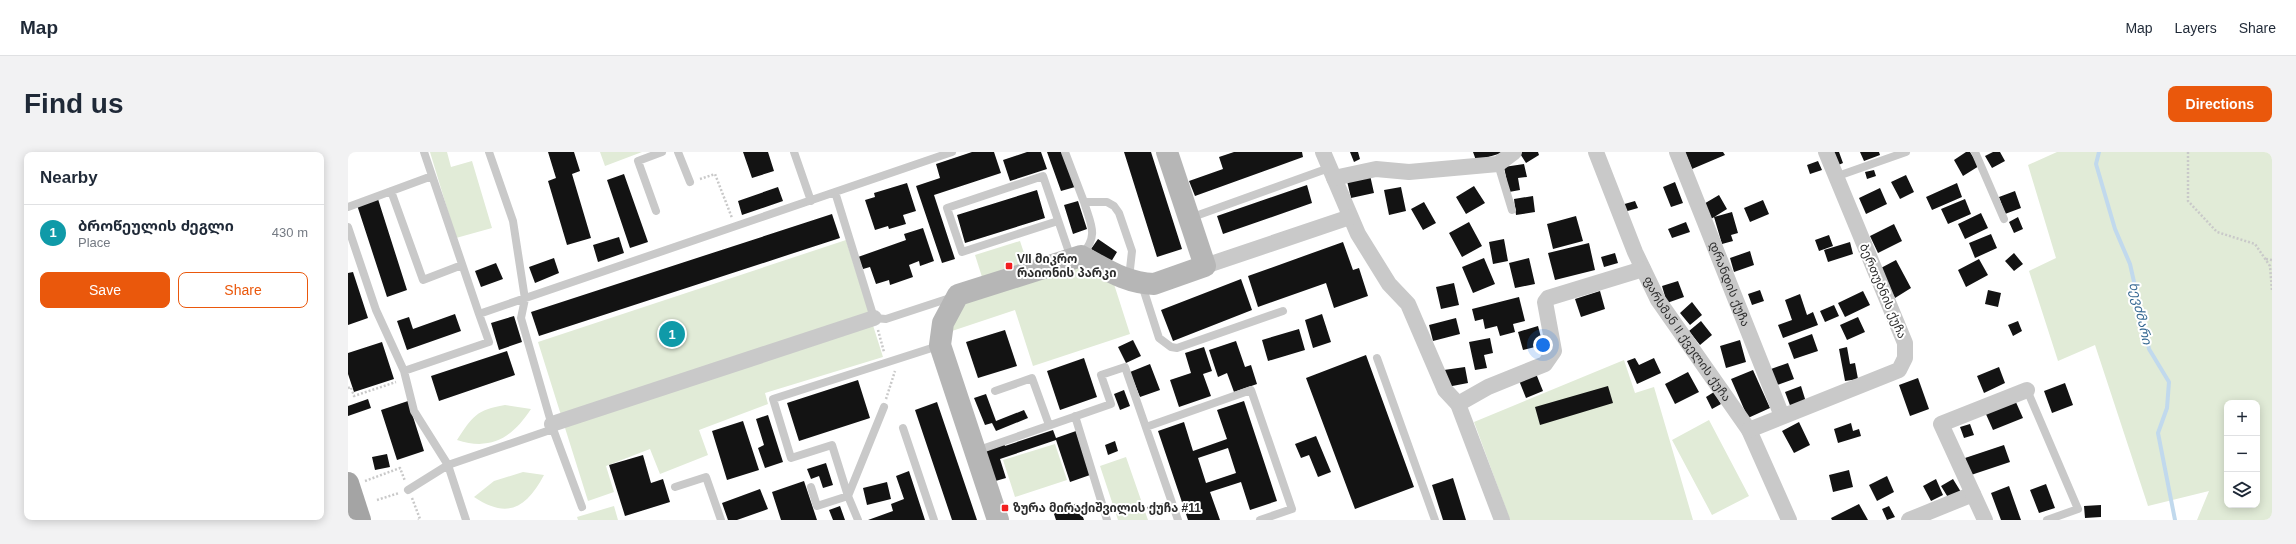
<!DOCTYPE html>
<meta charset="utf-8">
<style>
:root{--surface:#fff;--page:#f2f2f3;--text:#1f2937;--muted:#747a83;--line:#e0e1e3;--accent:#ea580c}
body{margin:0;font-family:Helvetica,"Noto Sans Georgian",sans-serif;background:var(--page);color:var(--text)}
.controls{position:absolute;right:12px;bottom:12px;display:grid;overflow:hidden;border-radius:8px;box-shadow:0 2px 10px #0003}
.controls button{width:36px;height:36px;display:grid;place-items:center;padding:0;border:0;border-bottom:1px solid var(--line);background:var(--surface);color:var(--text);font:20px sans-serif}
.you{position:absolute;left:1195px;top:193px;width:14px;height:14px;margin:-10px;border:3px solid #fff;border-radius:50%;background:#1a73e8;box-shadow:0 0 0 6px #1a73e833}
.badge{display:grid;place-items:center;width:26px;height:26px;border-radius:50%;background:var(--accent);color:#fff;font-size:13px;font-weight:700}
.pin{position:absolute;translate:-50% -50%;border:2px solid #fff;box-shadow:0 1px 4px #0006}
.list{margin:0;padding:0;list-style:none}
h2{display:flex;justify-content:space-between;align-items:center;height:52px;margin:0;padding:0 16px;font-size:17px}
h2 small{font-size:13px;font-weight:400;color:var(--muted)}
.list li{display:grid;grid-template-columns:26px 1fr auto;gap:12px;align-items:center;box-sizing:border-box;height:56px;padding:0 16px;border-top:1px solid var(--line)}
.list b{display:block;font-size:15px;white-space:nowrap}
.list p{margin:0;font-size:13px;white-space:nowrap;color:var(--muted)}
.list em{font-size:13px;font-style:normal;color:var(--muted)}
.actions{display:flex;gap:8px;padding:12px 16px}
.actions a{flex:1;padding:9px 0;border:1px solid var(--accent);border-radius:8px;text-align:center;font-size:14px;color:var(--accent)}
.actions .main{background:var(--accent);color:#fff}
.icon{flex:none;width:22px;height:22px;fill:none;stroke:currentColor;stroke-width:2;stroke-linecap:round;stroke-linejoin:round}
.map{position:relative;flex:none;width:1924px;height:368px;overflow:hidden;border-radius:8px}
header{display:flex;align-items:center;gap:24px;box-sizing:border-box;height:56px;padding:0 20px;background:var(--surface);border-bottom:1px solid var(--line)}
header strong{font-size:19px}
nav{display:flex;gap:22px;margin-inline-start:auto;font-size:14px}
.intro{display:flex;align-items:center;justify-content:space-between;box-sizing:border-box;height:96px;padding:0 24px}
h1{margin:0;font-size:28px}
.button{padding:10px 18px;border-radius:8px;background:var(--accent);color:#fff;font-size:14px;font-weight:700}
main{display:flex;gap:24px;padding:0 24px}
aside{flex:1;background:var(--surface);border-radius:8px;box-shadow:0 2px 10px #0003}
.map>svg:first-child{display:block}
.green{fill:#e1ebd7;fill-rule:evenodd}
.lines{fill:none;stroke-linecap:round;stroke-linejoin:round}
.stream{stroke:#c1d9ed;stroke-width:4}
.building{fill:#131313;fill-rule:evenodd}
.path{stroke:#c9c9c9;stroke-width:2.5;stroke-dasharray:2 2;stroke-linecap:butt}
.lane{stroke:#c9c9c9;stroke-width:8}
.street{stroke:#c9c9c9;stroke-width:16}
.secondary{stroke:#b6b6b6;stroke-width:22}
.primary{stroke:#a4a4a4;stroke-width:22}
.poi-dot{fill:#f21f20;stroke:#fff;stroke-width:1.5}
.labels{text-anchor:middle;stroke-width:4;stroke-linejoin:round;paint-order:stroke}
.poi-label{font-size:12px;font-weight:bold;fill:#2c2c2c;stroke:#fff;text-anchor:start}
.street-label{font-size:12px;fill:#2c2c2c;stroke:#fff}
.water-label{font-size:13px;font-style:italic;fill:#356892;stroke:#fff}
</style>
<header>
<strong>Map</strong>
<nav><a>Map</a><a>Layers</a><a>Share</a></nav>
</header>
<div class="intro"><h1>Find us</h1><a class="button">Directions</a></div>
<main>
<aside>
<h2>Nearby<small></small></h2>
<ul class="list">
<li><span class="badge" style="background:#0f9aa8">1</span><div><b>ბროწეულის ძეგლი</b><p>Place</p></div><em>430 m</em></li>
</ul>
<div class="actions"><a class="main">Save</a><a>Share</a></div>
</aside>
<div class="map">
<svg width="1924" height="368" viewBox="0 0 1924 368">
<rect width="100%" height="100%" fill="#fff"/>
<path class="green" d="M82,0H99L103,15L124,9L144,76L108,86Z
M252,0H294L257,14Z
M1709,0H1924V368H1849L1861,339L1800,354L1747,193L1710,209L1681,119L1708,106L1680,13ZM1879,251H1909V353H1879Z
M498,88L535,205L417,241L420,252L351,278L360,303L312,322L302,297L258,314L266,340L240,349L190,190Z
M672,89L679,110L634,125L627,103Z
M739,111L765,129L782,182L685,214L667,158L601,180L611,153Z
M1276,208L1287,241L1306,235L1345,368H1162L1126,270Z
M157,253L183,257C164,286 143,299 109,288C125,264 128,258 157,253Z
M1361,268L1401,344L1364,363L1324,288Z
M707,292L719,328L667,345L655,308Z
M778,305L800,368H770L752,314Z
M175,320L196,323C178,357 159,367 126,345L146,329Z
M266,354L270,368H230L229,365Z"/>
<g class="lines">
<path class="stream" d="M1751,0L1748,12L1767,77L1782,112L1801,197L1821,230L1819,256L1810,281L1827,368"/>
</g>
<path class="building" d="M200,0H226L232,19L224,22L243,86L219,93L200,29L208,26Z
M395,0H420L426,19L404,26Z
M624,0H646L653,21L586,43L607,107L594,111L568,34L592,26L588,12Z
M679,0H693L699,17L662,29L655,8Z
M699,0H715L727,35L713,39Z
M776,0H803L834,97L809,105Z
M886,0H954L955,5L847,44L841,29L875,17L871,5Z
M1002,0H1010L1012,7L1006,10Z
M1125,0H1157L1137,6L1129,11Z
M1171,0H1190L1191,3L1178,11Z
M1337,0H1375L1377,3L1344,17Z
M1483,0H1491L1495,11L1488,14Z
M1512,0H1531L1532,3L1516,9Z
M1618,0H1622L1631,14L1615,24L1606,8Z
M1645,0H1652L1657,9L1644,16L1637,4Z
M1470,9L1474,18L1462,22L1459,13Z
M1176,12L1179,25L1170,26L1172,38L1161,40L1156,15Z
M1526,18L1528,24L1519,27L1517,20Z
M276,22L300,90L282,96L259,28Z
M1022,23L1026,41L1003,46L999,29Z
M1558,23L1566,40L1552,47L1543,30Z
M1327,30L1335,51L1323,55L1315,35Z
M559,31L568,59L555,63L558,72L541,77L540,74L527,78L517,48L527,45L526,41Z
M1609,31L1614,45L1584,58L1578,45Z
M959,33L964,51L875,82L869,64Z
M1126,34L1137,51L1118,62L1108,45Z
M430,35L435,49L394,63L390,49Z
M1053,35L1058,59L1041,63L1036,38Z
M1532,36L1539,52L1518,62L1511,46Z
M689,38L697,66L617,91L609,63Z
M1667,39L1673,56L1657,62L1651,45Z
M1371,43L1379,57L1363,67L1354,53Z
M1185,44L1187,60L1168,63L1166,47Z
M30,47L59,138L39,145L9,53Z
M1617,47L1623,62L1600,72L1593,57Z
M1415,48L1421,62L1402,70L1396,56Z
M730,49L739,77L725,82L716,53Z
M1287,49L1290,56L1276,60L1273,53Z
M1076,50L1088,71L1075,78L1063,57Z
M1384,60L1390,81L1383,83L1385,89L1374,92L1366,65Z
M1633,61L1640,76L1617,87L1610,72Z
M484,62L492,86L191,184L183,160Z
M1228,64L1235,89L1205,97L1199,72Z
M1670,65L1675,77L1666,81L1661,70Z
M1121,70L1134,94L1114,105L1101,81Z
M1338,70L1342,80L1324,86L1320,77Z
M1546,72L1554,89L1530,101L1522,84Z
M575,76L586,109L572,114L571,109L561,113L565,125L542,133L541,128L528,132L522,115L515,117L510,105L558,88L556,82Z
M1643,82L1649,96L1627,106L1621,91Z
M1481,83L1485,94L1471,99L1467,88Z
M271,85L276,101L250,110L245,93Z
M750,87L769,100L763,110L743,97Z
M1156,87L1160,109L1145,112L1141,90Z
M995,90L1005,118L1011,116L1020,144L986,156L978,131L910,155L900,124Z
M1502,90L1505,102L1480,110L1476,98Z
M1241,91L1247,118L1207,128L1200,101Z
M1402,99L1406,113L1386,120L1382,106Z
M1267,101L1270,111L1256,115L1253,105Z
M1666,101L1675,112L1666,119L1657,109Z
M206,106L211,121L187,131L181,115Z
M1136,106L1147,132L1125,141L1114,115Z
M1181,106L1187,132L1167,136L1161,111Z
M1631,107L1640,123L1618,135L1610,118Z
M1548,108L1563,136L1547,146L1531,117Z
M148,111L155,127L133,135L127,119Z
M5,120L20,166L0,173V121Z
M893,127L904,158L825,189L813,158Z
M1330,129L1336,145L1319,151L1314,134Z
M1106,131L1111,153L1093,157L1088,135Z
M1412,138L1416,149L1404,153L1400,142Z
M1640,138L1653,141L1650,155L1637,152Z
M1252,139L1257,157L1233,165L1227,147Z
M1515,139L1522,153L1497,165L1490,151Z
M1452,142L1459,163L1465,160L1470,173L1435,186L1430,173L1444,168L1437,148Z
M1171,145L1177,169L1165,172L1167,180L1152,184L1149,174L1137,177L1135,167L1127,169L1124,157Z
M1344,150L1354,163L1342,173L1332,161Z
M1486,153L1491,164L1477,170L1472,159Z
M107,162L113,179L59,198L49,169L61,165L65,177Z
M974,162L983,190L965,196L957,168Z
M166,164L174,190L151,198L143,171Z
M1510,165L1517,180L1499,188L1492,173Z
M1108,166L1112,182L1085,189L1081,173Z
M1353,169L1364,183L1352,193L1341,179Z
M1670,169L1674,179L1665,184L1660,173Z
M1190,174L1195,193L1175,198L1170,180Z
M951,177L957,198L920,209L914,188Z
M657,178L669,214L630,226L618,190Z
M1464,182L1470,199L1446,207L1440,191Z
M1142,186L1145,201L1136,203L1139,216L1127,218L1121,190Z
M785,188L793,204L778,211L770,195Z
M1392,188L1398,210L1378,216L1372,194Z
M888,189L897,215L903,213L909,232L886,240L879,221L870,225L861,198Z
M34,190L46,227L6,240L0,222V201Z
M856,195L864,219L855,222L863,244L831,255L822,228L843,221L837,201Z
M1499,195L1502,212L1507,211L1510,227L1497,229L1491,197Z
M159,199L167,223L91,249L83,224Z
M1018,203L1066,335L1007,357L958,226Z
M736,206L749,245L712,258L699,219Z
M1287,206L1291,213L1306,206L1313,221L1289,232L1279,209Z
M1440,211L1446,227L1429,233L1423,217Z
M802,212L812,238L792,245L782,220Z
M1117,215L1120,231L1099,235L1096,218Z
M1651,215L1657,231L1636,241L1629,224Z
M1405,218L1422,256L1400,266L1383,227Z
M1187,219L1195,239L1178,246L1170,226Z
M1340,220L1351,240L1327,252L1317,232Z
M1570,226L1581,257L1562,264L1551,233Z
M510,228L522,266L451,289L439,251Z
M1717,231L1725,253L1704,261L1696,239Z
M1260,234L1265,251L1192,273L1187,255Z
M1453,234L1458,250L1443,256L1437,240Z
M776,238L782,254L772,258L766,242Z
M1366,240L1373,252L1364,257L1358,245Z
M638,242L648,269L676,258L680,266L648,279L644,271L637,273L626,246Z
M20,247L23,256L0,264V254Z
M1667,248L1675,266L1645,278L1637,260Z
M60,249L76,299L49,308L33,258Z
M896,249L929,349L902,358L893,330L862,340L872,368H840L810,279L836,270L845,299L879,287L869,258ZM880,296L888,321L858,331L850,306Z
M589,250L629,368H604L567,258Z
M420,263L435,310L417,316L410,296L416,293L408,267Z
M395,269L411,318L379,328L364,279Z
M1451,270L1462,293L1446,301L1434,279Z
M1503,271L1505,279L1511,277L1513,284L1490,291L1486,277Z
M1622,272L1626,283L1616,286L1612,275Z
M705,278L708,286L728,279L742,323L722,330L708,288L652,307L658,326L644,330L634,299L656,292L657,294Z
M968,284L983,320L970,325L961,303L953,306L947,292Z
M767,289L770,299L760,303L757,293Z
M1656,293L1662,310L1623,323L1617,306Z
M39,302L42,315L27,318L24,305Z
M295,303L303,331L315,327L322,350L277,364L261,313Z
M478,311L485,333L475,336L471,324L463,327L459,317Z
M1501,318L1505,335L1485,340L1481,323Z
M561,319L577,368H520L545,359L543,352L556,347L548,324Z
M1539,324L1546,340L1529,349L1521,333Z
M1105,326L1118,368H1095L1084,333Z
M1588,327L1595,343L1583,349L1575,334Z
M1605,327L1613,340L1601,347L1593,334Z
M456,329L469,368H433L424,340Z
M539,330L543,347L519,353L515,336Z
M1698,332L1707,356L1691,361L1682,338Z
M1661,334L1673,368H1653L1643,341Z
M412,337L420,357L389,368H380L374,351Z
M730,351L736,368H708L705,359Z
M815,351L818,360L803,365L799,355Z
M1511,352L1520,368H1484L1483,366Z
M1753,353V365L1737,366L1736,354Z
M492,354L497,368H485L481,358Z
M1541,354L1547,365L1539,368L1534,357Z"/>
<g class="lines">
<path class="path" d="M1840,0V49L1869,80L1907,92L1922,114L1924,139
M352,27L367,22L384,66
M1918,107L1924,108
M530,178L536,200
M0,236L3,235L6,244L48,230
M538,247L547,219
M17,329L52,316L57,329
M64,346L72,367L70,368
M29,348L51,341"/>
<path class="lane" d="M76,0L131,162L604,0
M330,0L342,30
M446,0L463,49
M717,0L736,50H759L766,54L771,61L784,99L781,126
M1627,0L1656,67
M1150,12L1164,58
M1487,25L1558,0
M43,39L75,128L114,113
M487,40L526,166L538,167L605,145
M0,55L84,24
M308,59L290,9L314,0
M842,66L981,16
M710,69L614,100L599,56L695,24L723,106
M0,75L28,158L56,219
M734,103C751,83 743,73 736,50
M794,133L811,186L823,195L829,196L935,159
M1029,206L1087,368
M1679,238L1730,357L1699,368
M647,239L684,226L701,273
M727,264L759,368
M798,275L903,238L944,357L912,368
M555,276L586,368
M205,277L234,355
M628,299L763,252L753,223L777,215L830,368
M327,335L358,325L373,368
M463,335L469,354L500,344L484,293L443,306L425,247L590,194
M60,338L100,313L205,277L173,166L177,147L165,69L141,0
M118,368L100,313L66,259L56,219L141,190L131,162
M510,368L500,344L536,255"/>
<g class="street">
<path d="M975,0L1010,82L1041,132L1060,152L1097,238L1110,252L1154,368"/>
<path id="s1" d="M1248,0L1287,100L1310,148L1401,278L1441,368"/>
<path id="s2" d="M1329,0L1434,264"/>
<path d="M986,26L1028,17L1061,20L1150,12L1166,0"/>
<path d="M857,114L1002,65"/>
<path d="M1110,252L1140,235L1197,212L1206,199L1197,150L1200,146L1295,117"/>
<path d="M204,272L526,166"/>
<path d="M1401,278L1551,218L1557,206V191L1478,0"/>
<path d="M1561,368L1625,342"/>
<path d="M1637,368L1593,272L1679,238"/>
</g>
<path class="secondary" d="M650,368L592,193L595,171L610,143L733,104C758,117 777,131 806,132L857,114L819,0"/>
<path class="primary" d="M0,331L12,368"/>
</g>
<g class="poi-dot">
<rect x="657" y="110" width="8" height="8" rx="2"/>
<rect x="653" y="352" width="8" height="8" rx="2"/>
</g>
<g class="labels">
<g class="poi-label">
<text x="669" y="111">VII მიკრო<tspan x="669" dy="14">რაიონის პარკი</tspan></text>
<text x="665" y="360">ზურა მირაქიშვილის ქუჩა #11</text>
</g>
<g class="street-label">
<text dy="4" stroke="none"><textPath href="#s2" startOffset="142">დრანდის ქუჩა</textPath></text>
<text transform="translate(1535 139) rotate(67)" y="4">ბერთუბნის ქუჩა</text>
<text dy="4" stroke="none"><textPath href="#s1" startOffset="209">ფარსმან II ქველის ქუჩა</textPath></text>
</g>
<g class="water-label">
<text transform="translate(1793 161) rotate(77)" y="5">ხევძმარი</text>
</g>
</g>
</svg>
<div class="controls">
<button>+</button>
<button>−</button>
<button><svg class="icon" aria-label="layers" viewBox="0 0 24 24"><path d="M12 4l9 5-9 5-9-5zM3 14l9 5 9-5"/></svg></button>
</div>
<div class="you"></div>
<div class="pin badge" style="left:324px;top:182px;background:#0f9aa8">1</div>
</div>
</main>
